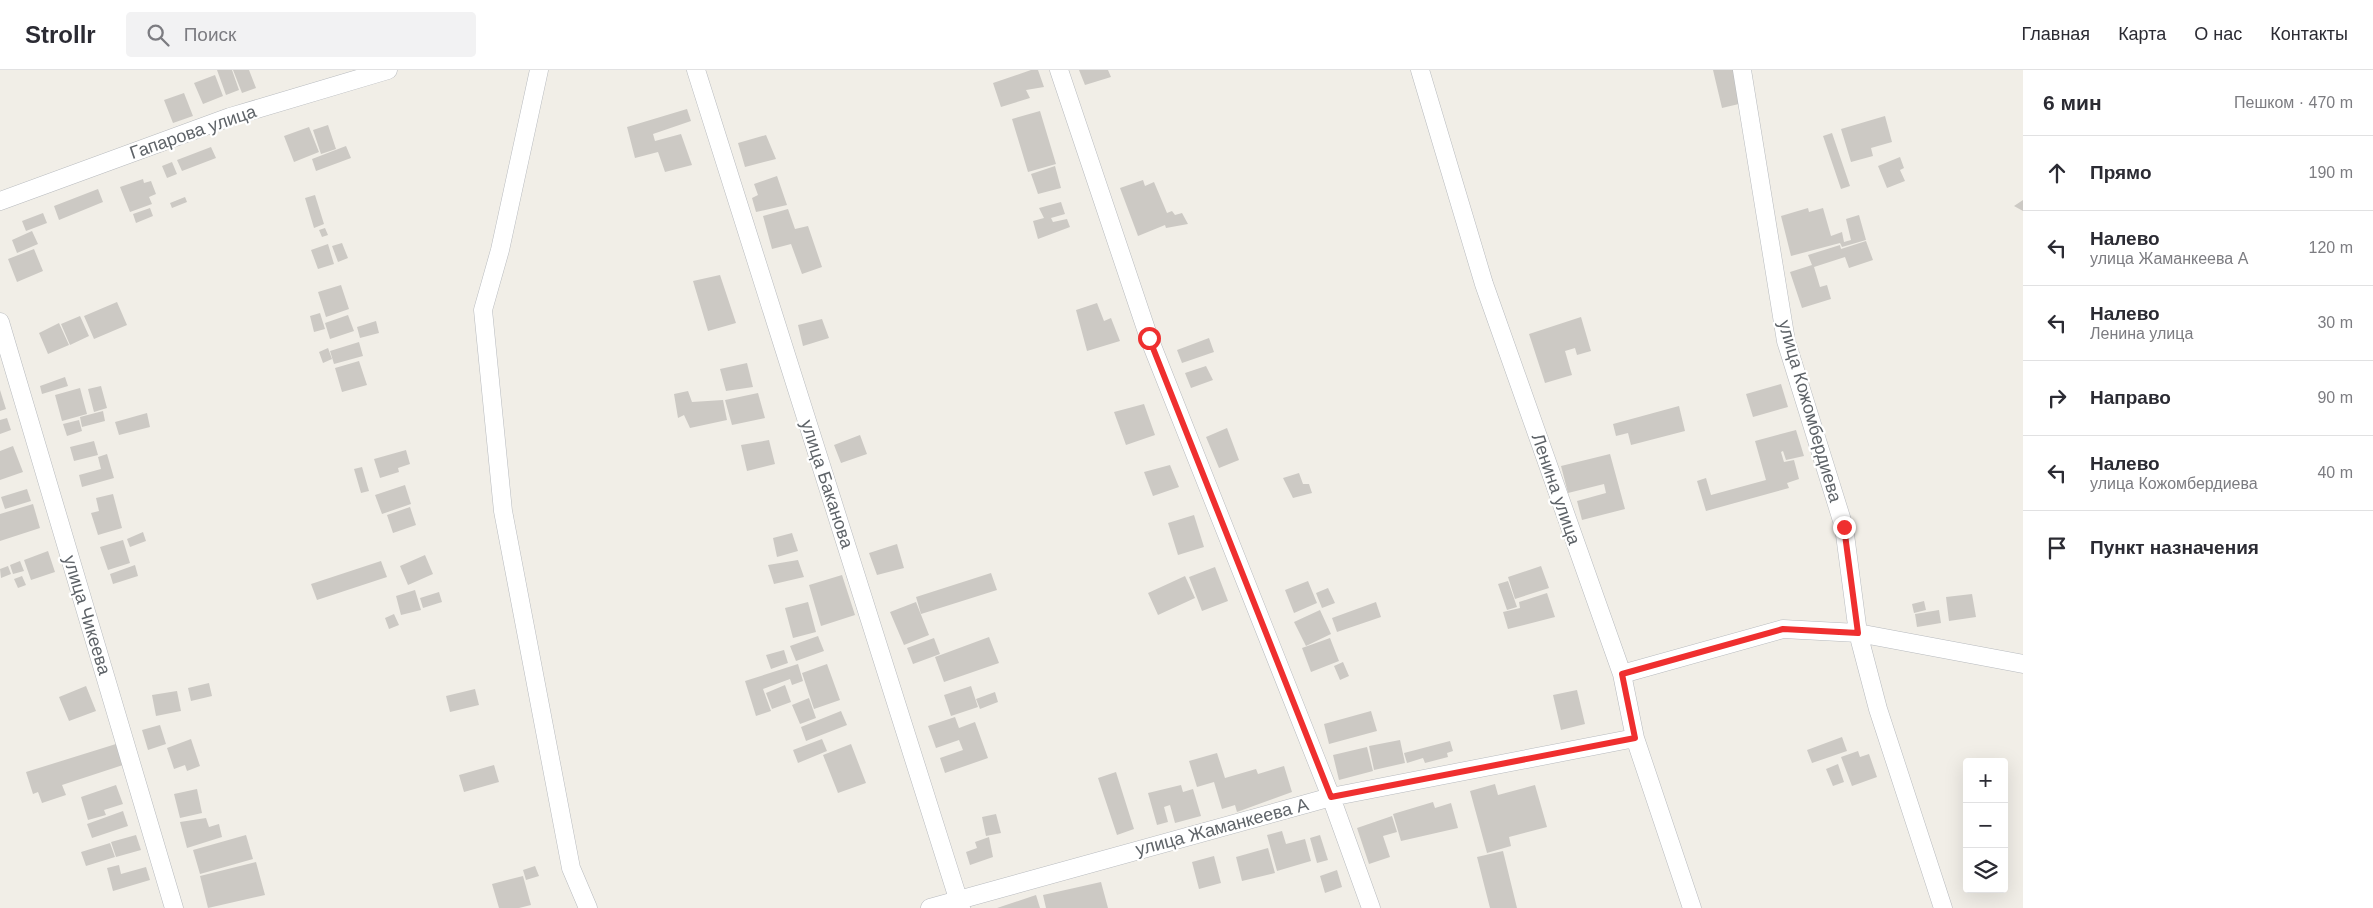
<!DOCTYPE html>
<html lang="ru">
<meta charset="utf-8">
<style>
:root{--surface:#fff;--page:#f2f2f3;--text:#2b2b33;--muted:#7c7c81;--line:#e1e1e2}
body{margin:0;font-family:Arial,sans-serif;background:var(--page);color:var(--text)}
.controls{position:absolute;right:15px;bottom:15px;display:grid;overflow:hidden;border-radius:5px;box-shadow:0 5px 20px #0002}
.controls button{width:45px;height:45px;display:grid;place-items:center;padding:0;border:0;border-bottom:1px solid var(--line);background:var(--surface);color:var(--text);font:25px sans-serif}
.stop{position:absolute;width:15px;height:15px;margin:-11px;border:4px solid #ef2f2f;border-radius:50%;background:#fff}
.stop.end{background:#ef2f2f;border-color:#fff;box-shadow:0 1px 5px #0008}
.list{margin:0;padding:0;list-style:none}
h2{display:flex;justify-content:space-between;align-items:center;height:65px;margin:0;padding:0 20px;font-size:21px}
h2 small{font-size:16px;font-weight:400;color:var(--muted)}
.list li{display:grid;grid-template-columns:32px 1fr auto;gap:15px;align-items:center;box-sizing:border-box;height:75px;padding:0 20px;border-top:1px solid var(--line)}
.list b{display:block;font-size:19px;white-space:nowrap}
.list p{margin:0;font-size:16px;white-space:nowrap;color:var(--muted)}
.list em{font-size:16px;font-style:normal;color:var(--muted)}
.icon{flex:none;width:28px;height:28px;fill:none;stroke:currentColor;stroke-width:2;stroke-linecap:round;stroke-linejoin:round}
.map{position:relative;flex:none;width:2023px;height:838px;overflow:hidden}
header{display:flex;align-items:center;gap:30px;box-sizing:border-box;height:70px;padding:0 25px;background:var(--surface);border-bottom:1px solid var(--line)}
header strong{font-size:24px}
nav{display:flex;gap:28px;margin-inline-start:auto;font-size:18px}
.search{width:350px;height:45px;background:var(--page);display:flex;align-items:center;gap:12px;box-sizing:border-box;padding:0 18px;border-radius:5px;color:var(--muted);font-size:19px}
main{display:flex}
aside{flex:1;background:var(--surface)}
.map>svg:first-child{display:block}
.building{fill:#ccc9c4}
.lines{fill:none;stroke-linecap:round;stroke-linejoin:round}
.minor-casing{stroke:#b7babe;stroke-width:19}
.minor{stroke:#fff;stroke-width:18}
.route{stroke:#ef2f2f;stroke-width:6}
.labels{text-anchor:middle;stroke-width:4.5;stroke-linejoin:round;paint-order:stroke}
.street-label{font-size:18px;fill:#5e6368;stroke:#fff}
</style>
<header>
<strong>Strollr</strong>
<div class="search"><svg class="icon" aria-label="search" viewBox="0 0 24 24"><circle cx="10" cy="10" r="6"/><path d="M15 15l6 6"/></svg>Поиск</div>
<nav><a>Главная</a><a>Карта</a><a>О нас</a><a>Контакты</a></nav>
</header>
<main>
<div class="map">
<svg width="2023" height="838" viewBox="0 0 2023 838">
<rect width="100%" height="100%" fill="#f1eee7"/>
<path class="building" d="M217,0H232L239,20L226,25Z
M233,0H249L256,18L242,23Z
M1031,0H1038L1044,17L1026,20L1030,28L1001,37L993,13Z
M1079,0H1108L1111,7L1085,15Z
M1713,0H1734L1743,33L1722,38Z
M215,5L223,26L203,34L194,13Z
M184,23L193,46L173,53L164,30Z
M687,39L691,51L653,64L655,71L681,64L692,95L665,102L658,82L635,88L627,57Z
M1040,41L1056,94L1028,102L1012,49Z
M1885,46L1892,72L1871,78L1873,86L1851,92L1841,59Z
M328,55L336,79L321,84L313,60Z
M309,57L319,82L294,92L284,66Z
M1832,63L1850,116L1841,119L1823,66Z
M766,65L776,89L745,97L738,73Z
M346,76L351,88L316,101L312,89Z
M211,77L216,88L182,101L177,90Z
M1900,87L1904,98L1900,100L1905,111L1887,118L1878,96Z
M172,92L177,104L167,108L162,96Z
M1055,96L1061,118L1038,124L1031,104Z
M777,106L787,135L756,142L752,128L758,125L754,114Z
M143,109L144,113L151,111L156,124L149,127L152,134L130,142L120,117Z
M1143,110L1145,116L1154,112L1167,143L1172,141L1175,145L1182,143L1188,154L1166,158L1165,155L1138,166L1120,118Z
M98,119L103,132L59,150L54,136Z
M315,125L324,154L314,158L305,128Z
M185,127L187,132L172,138L170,133Z
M2023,130V141L2014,136Z
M1061,132L1065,144L1051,148L1053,152L1067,149L1070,157L1038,169L1033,151L1044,148L1039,138Z
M150,138L153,146L136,153L133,144Z
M1808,138L1809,142L1823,138L1831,166L1842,162L1844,172L1851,170L1846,149L1859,145L1866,170L1842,177L1840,173L1791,186L1781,146Z
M788,139L795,159L808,156L822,197L802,204L791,174L772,179L763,146Z
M43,143L47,153L26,161L22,151Z
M325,158L328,165L322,167L319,160Z
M32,161L38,174L17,183L12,170Z
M1866,171L1873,190L1849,198L1845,187L1814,197L1820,217L1827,215L1831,229L1802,238L1790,202L1812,195L1808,185L1840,175L1841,179Z
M342,173L348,188L338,192L332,176Z
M328,174L334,194L318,199L311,180Z
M34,179L43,201L17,212L8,189Z
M720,205L736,253L708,261L693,211Z
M341,215L349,239L326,247L318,222Z
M117,232L127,255L94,269L84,246Z
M1097,233L1104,251L1111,248L1120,271L1087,281L1076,240Z
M320,243L325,259L314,262L310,246Z
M348,245L354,261L330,269L325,253Z
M80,246L89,266L70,275L61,254Z
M1581,247L1591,281L1577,285L1575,278L1565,281L1572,305L1545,313L1529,264Z
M822,249L829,268L803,276L798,255Z
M376,251L379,263L360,268L357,257Z
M59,253L69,275L48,284L39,263Z
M1209,268L1214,282L1182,293L1177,280Z
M359,272L363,286L334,294L330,281Z
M328,278L332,289L323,293L319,282Z
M359,291L367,315L342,322L335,298Z
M747,293L753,317L726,321L720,299Z
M1206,296L1213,310L1191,318L1185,303Z
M65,307L68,316L42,324L40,316Z
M1781,314L1788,337L1753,347L1746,324Z
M101,316L107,338L94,342L88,319Z
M80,318L87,344L62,351L55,325Z
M0,320L6,339L0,341Z
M688,321L692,332L723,330L727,350L690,358L684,345L678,348L674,324Z
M758,323L765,348L732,355L725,330Z
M1144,334L1155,365L1126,375L1114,342Z
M1679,336L1685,361L1631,375L1628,363L1616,366L1613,354Z
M103,341L105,351L82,357L80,347Z
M147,343L150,357L119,365L115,352Z
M7,348L11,360L0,364V350Z
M79,350L82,361L67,366L63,354Z
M1227,358L1239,390L1219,398L1206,367Z
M1796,360L1804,386L1786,390L1783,381L1781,382L1784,392L1794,390L1799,409L1787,413L1789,418L1706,441L1697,411L1706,408L1711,425L1766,410L1755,371Z
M860,365L867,384L841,393L834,375Z
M769,370L775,394L747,401L741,375Z
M94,371L98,385L74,391L70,377Z
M13,376L23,402L0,410V381Z
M406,380L410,394L398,398L399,402L380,408L374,389Z
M107,384L114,408L82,417L79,405L101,399L98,387Z
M1610,384L1625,439L1582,450L1577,431L1606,423L1604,414L1568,423L1561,396Z
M1170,395L1179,417L1153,426L1144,402Z
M362,397L369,421L361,423L354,399Z
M1299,403L1303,414H1309L1312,423L1293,428L1283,408Z
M405,415L411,434L382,444L375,425Z
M27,419L31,431L5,439L1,427Z
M113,424L122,458L98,465L91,443L99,441L96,428Z
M33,434L40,458L0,471V444Z
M410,437L416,455L393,463L387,445Z
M1194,445L1204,477L1178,485L1168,453Z
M143,462L146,471L130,477L127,469Z
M792,463L798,481L777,487L773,468Z
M123,470L130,493L108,500L100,477Z
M897,474L904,498L877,505L869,483Z
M48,481L55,502L31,510L24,490Z
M425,485L433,504L408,515L400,496Z
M798,490L804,507L774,514L768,495Z
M20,491L24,501L13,504L10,495Z
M381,491L387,507L317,530L311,514Z
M135,495L138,506L113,514L110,504Z
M8,496L11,504L1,508L0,499Z
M1541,496L1549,518L1515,529L1508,507Z
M1215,497L1228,531L1202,541L1189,507Z
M991,503L997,520L921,544L916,527Z
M842,505L855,545L821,556L809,515Z
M22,506L26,515L18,518L14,509Z
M1185,506L1195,528L1158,545L1148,523Z
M1308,511L1317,533L1294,543L1285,520Z
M1508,511L1517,537L1507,540L1498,514Z
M1328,518L1335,533L1322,538L1316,523Z
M415,520L421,540L401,545L396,526Z
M439,522L442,532L423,538L420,528Z
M1547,523L1555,547L1508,559L1503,542L1520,538L1519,532Z
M1972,524L1976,547L1949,551L1946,527Z
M1924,531L1926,540L1914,543L1912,534Z
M808,532L816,562L793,568L785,538Z
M916,532L929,565L904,575L890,542Z
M1376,532L1381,547L1337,562L1332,548Z
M1320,540L1331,564L1306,576L1294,552Z
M1939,540L1941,553L1917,557L1915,544Z
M394,544L399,555L389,559L385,548Z
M818,566L824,581L796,591L790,576Z
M989,567L999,593L944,612L935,587Z
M934,568L940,584L913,594L907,578Z
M1330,568L1339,591L1311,602L1302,578Z
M784,580L788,593L771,599L766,585Z
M1343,592L1349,606L1340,610L1334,596Z
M798,594L803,611L792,615L790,609L763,619L771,641L756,646L745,611Z
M827,594L840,630L814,639L802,603Z
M209,613L212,626L191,631L188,618Z
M785,615L791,632L772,639L766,623Z
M86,616L96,641L69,651L59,627Z
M971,616L978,637L951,646L944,625Z
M475,619L479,635L450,642L446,626Z
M1577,620L1585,654L1561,660L1553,625Z
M177,621L181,641L156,646L152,625Z
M995,622L998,632L980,639L976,629Z
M809,628L816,648L800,654L792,635Z
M841,641L847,655L806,671L801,657Z
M1371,641L1377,661L1329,674L1324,654Z
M955,647L959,658L975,652L988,688L945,703L940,688L963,680L959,670L936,678L928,656Z
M160,655L166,674L148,680L142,660Z
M1842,667L1847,681L1812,693L1807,680Z
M191,669L200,696L187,701L185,695L174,699L167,678Z
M822,669L827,681L798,693L793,680Z
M1400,670L1405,693L1374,700L1369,676Z
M1450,671L1453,681L1447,683L1448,687L1425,693L1423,688L1407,693L1404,683Z
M116,674L123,695L62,715L66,725L42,733L38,722L33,724L26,702Z
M851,674L866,713L838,723L823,685Z
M1367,677L1373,701L1339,710L1333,685Z
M1858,681L1860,687L1869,684L1877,707L1852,716L1841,687Z
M1217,683L1225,708L1256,699L1258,704L1284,696L1292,722L1237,742L1235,735L1222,739L1214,712L1197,717L1189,691Z
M1838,694L1844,712L1833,716L1826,699Z
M494,695L499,712L464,722L459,705Z
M1116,702L1134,759L1117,765L1098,708Z
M1495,714L1498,725L1535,715L1547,757L1509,767L1511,776L1487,783L1470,721Z
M116,715L123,734L104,740L106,745L88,750L81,727Z
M1181,715L1183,722L1193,719L1201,746L1175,753L1170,735L1164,737L1168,752L1157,755L1148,723Z
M197,719L202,743L180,748L174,724Z
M1433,732L1435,738L1451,733L1458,758L1401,771L1393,744Z
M123,741L128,756L92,768L87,754Z
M996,744L1001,763L986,766L982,747Z
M1392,746L1397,762L1383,766L1390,787L1369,794L1357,758Z
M206,748L209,757L219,754L222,767L187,778L180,752Z
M1282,761L1286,774L1305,769L1311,791L1277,801L1267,765Z
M136,765L141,780L116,787L111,772Z
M246,765L253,789L200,804L193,780Z
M1320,765L1328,790L1317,793L1310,768Z
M989,767L993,787L970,795L966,782L977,778L975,772Z
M110,773L115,787L86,796L81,782Z
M1268,778L1275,803L1242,811L1236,787Z
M1503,781L1517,838H1490L1477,787Z
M1214,786L1221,813L1199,819L1192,792Z
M256,792L265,825L208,838L200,806Z
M119,795L121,804L146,797L150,810L113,821L107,798Z
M535,796L539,806L526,810L523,800Z
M1337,800L1342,817L1325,823L1320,806Z
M523,806L531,835L519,838H499L492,814Z
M1101,812L1108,838H1046L1043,825Z
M1036,825L1040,838H997Z"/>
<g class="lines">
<g class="minor-casing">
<path id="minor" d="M539,0L500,180L483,240L503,441L571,798L588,838
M696,0L961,838
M1059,0L1149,268L1331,727L1371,838
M1420,0L1484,214L1622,604L1635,668L1692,838
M1742,0L1786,271L1844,457L1858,563L1878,639L1943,838
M0,131L230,47L388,0
M0,252L174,838
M1622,604L1783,559L1858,563L2023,594
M930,838L1331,727L1635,668"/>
</g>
<use href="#minor" class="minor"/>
</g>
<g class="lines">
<path class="route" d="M1149,268L1331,727L1635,668L1622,604L1783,559L1858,563L1844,457"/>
</g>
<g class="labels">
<g class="street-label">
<text transform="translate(193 62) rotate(-19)" y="6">Гапарова улица</text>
<text transform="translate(1810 341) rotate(74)" y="6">улица Кожомбердиева</text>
<text transform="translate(827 414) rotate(72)" y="6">улица Баканова</text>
<text transform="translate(1556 419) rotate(71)" y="6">Ленина улица</text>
<text transform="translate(87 545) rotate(73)" y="6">улица Чикеева</text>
<text transform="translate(1222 757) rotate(-15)" y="6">улица Жаманкеева А</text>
</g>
</g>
</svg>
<div class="controls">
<button>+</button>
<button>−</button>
<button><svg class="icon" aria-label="layers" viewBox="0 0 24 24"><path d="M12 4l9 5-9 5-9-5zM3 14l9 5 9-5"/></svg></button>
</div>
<div class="stop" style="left:1149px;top:268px"></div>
<div class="stop end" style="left:1844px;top:457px"></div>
</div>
<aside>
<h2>6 мин<small>Пешком · 470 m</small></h2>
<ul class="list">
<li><svg class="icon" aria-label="ahead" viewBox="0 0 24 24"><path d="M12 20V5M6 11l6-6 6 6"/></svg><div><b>Прямо</b></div><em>190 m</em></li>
<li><svg class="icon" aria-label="left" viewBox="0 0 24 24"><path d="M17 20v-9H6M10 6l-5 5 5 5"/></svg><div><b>Налево</b><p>улица Жаманкеева А</p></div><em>120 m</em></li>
<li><svg class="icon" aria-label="left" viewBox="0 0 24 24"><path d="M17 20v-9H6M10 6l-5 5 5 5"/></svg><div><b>Налево</b><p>Ленина улица</p></div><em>30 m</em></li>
<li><svg class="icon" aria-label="right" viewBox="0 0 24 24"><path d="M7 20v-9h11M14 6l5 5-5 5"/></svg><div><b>Направо</b></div><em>90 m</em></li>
<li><svg class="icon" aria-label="left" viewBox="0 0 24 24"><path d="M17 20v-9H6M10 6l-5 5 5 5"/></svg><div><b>Налево</b><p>улица Кожомбердиева</p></div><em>40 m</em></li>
<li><svg class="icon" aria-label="arrive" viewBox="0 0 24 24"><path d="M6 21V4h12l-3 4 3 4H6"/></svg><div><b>Пункт назначения</b></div></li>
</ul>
</aside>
</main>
